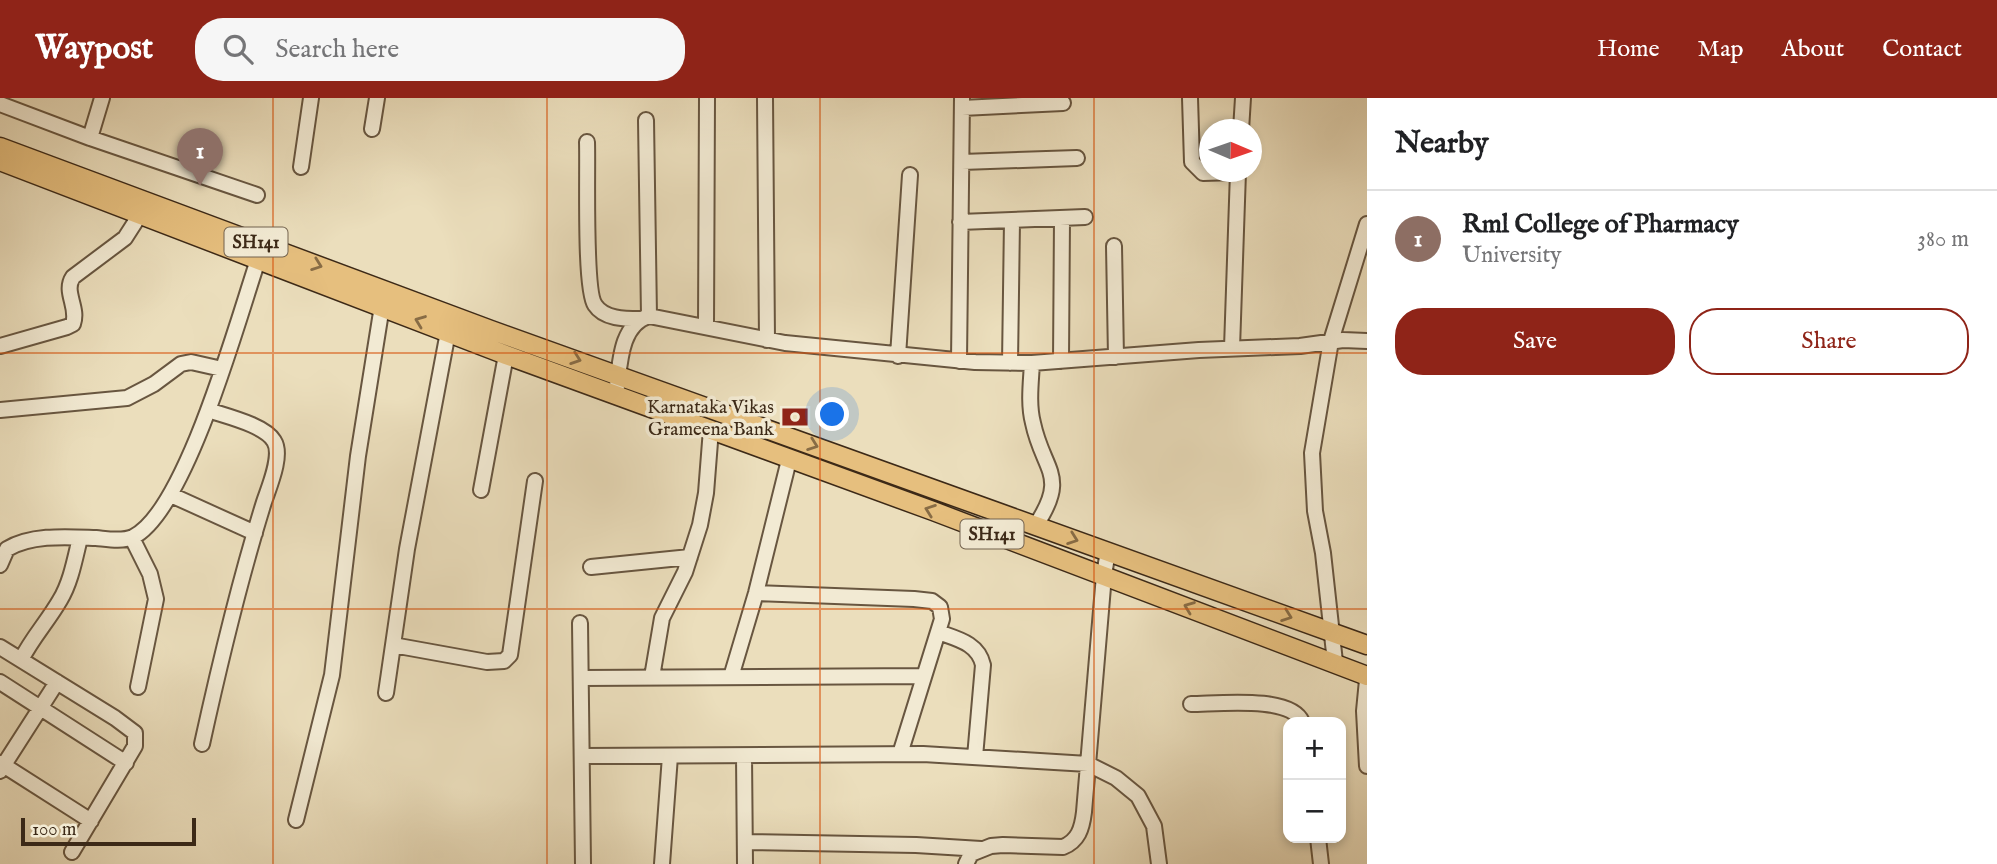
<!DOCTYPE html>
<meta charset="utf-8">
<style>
:root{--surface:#fff;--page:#f6f6f6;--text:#202124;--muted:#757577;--line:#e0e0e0;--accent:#8f2418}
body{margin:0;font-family:"IM FELL English",serif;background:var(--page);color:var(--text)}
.controls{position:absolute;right:21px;bottom:21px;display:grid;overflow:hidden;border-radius:14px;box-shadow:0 4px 10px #0003}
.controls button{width:63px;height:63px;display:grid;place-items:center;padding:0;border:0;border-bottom:2px solid var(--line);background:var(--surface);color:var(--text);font:35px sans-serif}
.compass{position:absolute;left:1199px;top:21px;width:63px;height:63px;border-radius:50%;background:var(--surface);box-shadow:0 4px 10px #0003;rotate:92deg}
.scale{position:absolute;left:21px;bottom:18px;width:175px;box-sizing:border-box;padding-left:7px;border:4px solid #3c2917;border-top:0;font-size:19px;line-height:24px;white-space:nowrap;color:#3c2917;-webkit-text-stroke:5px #f2ead3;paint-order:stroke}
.you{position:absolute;left:833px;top:317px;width:24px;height:24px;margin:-18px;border:5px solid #fff;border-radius:50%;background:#1a73e8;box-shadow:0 0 0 10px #1a73e833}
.badge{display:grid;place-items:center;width:46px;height:46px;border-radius:50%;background:var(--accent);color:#fff;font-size:23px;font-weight:700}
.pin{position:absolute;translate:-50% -58px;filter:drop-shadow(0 2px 4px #0008)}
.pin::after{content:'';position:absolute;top:37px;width:24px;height:21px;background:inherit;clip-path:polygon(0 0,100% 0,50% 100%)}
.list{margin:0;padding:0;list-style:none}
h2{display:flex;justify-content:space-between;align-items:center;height:91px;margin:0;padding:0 28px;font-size:30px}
h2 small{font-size:23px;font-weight:400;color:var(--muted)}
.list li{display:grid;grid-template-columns:46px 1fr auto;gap:21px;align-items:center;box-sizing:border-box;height:98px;padding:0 28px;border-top:2px solid var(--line)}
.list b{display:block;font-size:26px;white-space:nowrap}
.list p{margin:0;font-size:23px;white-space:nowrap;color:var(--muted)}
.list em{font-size:23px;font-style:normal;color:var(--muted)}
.actions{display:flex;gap:14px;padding:21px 28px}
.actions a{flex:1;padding:16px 0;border:2px solid var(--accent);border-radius:28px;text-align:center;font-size:24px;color:var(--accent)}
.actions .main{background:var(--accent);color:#fff}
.icon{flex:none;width:38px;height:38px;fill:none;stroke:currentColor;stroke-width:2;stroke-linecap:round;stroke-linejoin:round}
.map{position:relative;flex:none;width:1367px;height:766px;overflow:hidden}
header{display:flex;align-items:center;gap:42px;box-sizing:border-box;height:98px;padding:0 35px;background:var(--accent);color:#fff}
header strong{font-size:33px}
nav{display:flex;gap:38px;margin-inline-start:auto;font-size:24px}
.search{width:490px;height:63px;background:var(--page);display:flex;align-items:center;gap:18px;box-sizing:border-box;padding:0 24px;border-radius:28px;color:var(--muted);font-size:26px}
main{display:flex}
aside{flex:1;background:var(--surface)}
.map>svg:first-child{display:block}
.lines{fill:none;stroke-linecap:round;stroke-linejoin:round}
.minor-casing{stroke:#685640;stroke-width:18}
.major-casing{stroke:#3c2917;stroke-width:21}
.minor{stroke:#f2ead3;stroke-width:14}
.major{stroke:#e6bf7e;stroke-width:18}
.oneway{stroke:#886c45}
.grid{fill:none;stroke:#d7540d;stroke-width:2;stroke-opacity:0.55}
.labels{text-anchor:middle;stroke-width:7;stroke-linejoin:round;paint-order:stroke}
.shield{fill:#f2ead3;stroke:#73634f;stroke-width:2}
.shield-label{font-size:18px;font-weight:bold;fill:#3c2917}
.poi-label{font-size:19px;fill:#3c2917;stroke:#f2ead3;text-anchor:end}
</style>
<header>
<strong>Waypost</strong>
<div class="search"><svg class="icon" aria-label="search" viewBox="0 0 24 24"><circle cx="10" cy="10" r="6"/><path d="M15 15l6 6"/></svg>Search here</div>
<nav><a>Home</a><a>Map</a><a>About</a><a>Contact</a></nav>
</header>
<main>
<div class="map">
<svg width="1367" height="766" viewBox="0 0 1367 766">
<rect width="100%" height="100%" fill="#ebdebc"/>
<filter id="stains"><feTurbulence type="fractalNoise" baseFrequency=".00286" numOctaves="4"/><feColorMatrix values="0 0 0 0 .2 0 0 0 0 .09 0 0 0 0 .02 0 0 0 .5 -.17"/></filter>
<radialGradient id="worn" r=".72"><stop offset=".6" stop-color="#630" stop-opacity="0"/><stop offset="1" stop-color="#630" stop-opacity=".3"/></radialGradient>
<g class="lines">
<g class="minor-casing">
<path id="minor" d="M765,0L767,242
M1190,0L1192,64L1203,75L1235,74
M0,6L90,40L257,97
M962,10L1063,5
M646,22L649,218
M372,31L377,0
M1241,32L1243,0
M90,40L102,0
M587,44C588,70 584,192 595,207C604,221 625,221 640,221
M962,64L1077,60
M301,69L311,0
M960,124L1085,119
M1114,148L1116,259
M706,229L707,0
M0,248L67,229L73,226C79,209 63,194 73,179L125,140L141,115
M1232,250L1238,74
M898,258L910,77
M959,263L962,0
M1061,263L1062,121
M1010,265L1012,123
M1032,265C1031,284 1028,306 1033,325C1043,373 1069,377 1036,427
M616,296C620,269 619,227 649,218L785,245L975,264L1032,265L1199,252L1300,248L1343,242L1367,243
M0,312L127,300L154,286L181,266L191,264L222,271
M481,392L506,257
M171,397L255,435
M132,440L150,476L156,501L138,589
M0,467L7,451C32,436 68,439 96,440C107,441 122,444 133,439C186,413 238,221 258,162
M591,469L690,459
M756,495L914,501L932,503L940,509L942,521L900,656
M580,525L583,766
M938,534C957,541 978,545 983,567L975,659
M393,547L487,564L504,563L510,557L535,383
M0,549L115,620L135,635V648L72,754
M21,562C32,540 48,523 60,502C71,484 75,460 80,440
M1335,564L1323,455L1315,413L1312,355L1331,243L1367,126
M652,579L662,520L685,474L700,427L706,395L711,331
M731,579L756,495L789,362
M582,580L924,578
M1367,582L1364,613L1367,668
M0,584L126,665
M386,595L407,451L448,234
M1191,606C1216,606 1291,597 1302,624
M202,646C220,564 239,484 264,404C269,389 283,357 274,343C265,327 225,318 208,312
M583,658L923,656L1088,666L1116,680L1138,698L1154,728L1159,766
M744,658L745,766
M0,665L91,723
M0,673L57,584
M296,722L332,577L358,358L382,208
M1318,740L1321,766
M745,744L916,747L981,751
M662,766L670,658
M966,766L971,756L991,748L1003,747L1063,749C1078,743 1082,731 1084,714L1104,477L1108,453"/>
</g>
<g class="major-casing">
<path id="major" d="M0,49L491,232L1367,547
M0,63L506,257L933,413L1367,578"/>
</g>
<use href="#minor" class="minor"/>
<use href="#major" class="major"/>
</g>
<defs><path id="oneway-chevron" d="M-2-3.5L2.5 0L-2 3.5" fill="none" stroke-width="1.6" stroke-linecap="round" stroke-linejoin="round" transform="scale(1.75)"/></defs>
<g class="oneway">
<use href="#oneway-chevron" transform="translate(317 167) rotate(20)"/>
<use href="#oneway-chevron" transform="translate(420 223) rotate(-159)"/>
<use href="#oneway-chevron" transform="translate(576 261) rotate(19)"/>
<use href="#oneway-chevron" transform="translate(813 347) rotate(20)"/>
<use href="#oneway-chevron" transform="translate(930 412) rotate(-160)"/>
<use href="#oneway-chevron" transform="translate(1073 441) rotate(20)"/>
<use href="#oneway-chevron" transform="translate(1189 509) rotate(-159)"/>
<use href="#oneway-chevron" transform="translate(1287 518) rotate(20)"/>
</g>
<path class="grid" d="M273,0V766M547,0V766M820,0V766M1094,0V766M0,255H1367M0,511H1367"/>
<defs>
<g id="bank-bare" transform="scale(2.1)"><path d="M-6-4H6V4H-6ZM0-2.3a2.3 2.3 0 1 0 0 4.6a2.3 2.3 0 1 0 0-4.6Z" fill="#8f2418" stroke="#f2ead3" stroke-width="2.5" paint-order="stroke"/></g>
</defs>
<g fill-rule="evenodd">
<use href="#bank-bare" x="795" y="319"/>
</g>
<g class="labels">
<g class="shield">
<rect x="224.5" y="129.5" width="63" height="29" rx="5"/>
<rect x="960.5" y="421.5" width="63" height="29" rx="5"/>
</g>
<g class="shield-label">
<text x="256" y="150">SH141</text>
<text x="992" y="442">SH141</text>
</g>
<g class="poi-label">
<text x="774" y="315">Karnataka Vikas<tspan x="774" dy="22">Grameena Bank</tspan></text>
</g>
</g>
<rect width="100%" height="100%" filter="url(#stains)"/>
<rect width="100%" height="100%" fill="url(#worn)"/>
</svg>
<div class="controls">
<button>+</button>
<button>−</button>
</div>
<svg class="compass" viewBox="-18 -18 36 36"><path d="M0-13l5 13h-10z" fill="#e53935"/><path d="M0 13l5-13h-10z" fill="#757577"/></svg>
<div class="scale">100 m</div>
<div class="you"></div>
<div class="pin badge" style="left:200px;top:88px;background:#8d6e63">1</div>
</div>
<aside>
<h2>Nearby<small></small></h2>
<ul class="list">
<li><span class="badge" style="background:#8d6e63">1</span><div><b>Rml College of Pharmacy</b><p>University</p></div><em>380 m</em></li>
</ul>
<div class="actions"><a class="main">Save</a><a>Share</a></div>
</aside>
</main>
